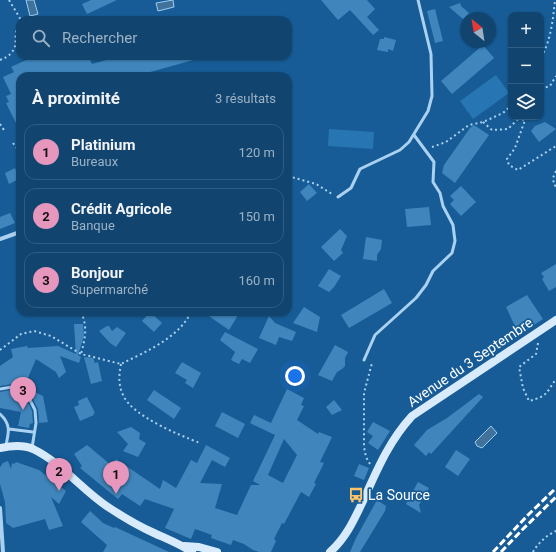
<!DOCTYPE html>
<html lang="fr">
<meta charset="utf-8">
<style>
:root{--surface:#114570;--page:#1a4c75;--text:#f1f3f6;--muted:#9cb1c3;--line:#305d83;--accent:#e797bd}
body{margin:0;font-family:Roboto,sans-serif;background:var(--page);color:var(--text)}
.controls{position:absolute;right:12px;top:12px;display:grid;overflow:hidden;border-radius:8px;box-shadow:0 1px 3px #0004}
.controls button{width:36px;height:36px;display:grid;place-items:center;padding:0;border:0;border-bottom:1px solid var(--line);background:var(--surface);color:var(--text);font:20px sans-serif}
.compass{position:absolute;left:460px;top:12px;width:36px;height:36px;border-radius:50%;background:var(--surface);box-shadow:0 1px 3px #0004;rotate:330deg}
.you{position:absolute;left:295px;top:376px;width:14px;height:14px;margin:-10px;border:3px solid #fff;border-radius:50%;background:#1a73e8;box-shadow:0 0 0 6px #1a73e833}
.badge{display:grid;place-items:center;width:26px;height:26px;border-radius:50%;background:var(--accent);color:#111;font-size:13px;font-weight:700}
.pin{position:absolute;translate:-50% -33px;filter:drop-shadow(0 1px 2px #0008)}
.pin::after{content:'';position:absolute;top:21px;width:14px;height:12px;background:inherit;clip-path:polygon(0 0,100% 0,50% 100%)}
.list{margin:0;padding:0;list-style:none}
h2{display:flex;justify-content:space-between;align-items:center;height:52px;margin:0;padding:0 16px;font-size:17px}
h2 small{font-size:13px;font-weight:400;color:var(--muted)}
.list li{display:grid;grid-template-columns:26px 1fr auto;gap:12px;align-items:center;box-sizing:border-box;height:56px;margin:0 8px 8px;padding:0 8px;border:1px solid var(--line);border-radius:12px}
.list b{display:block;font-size:15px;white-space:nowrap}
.list p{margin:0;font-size:13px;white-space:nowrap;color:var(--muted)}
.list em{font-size:13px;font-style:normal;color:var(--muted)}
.icon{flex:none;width:22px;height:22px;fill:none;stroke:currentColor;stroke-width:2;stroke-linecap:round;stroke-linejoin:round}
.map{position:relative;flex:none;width:556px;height:552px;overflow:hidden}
.search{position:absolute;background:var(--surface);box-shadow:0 1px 3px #0004;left:16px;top:16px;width:276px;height:44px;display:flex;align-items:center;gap:10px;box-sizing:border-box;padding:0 14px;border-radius:12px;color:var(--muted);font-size:15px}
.panel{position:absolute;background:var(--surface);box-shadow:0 1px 3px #0004;left:16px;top:72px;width:276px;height:244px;border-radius:12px}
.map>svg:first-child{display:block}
.green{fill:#2775b3}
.water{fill:#41729b;stroke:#9ccef3}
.building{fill:#4086bd;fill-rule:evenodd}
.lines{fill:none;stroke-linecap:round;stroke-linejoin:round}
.path{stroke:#aad1f1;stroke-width:2;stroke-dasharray:2 3;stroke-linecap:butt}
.lane{stroke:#aad1f1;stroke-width:3}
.street{stroke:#aad1f1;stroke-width:4}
.secondary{stroke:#d8ebfc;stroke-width:8}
.rail{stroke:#fff;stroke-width:3;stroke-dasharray:7 3;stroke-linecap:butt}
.labels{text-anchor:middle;stroke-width:3.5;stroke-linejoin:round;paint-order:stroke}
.street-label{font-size:14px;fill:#fff;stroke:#175c96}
.poi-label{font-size:14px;fill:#fff;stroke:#175c96;text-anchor:start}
</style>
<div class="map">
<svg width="556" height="552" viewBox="0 0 556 552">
<rect width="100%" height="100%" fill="#175c96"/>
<path class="green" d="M496,75L509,93L473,119L460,101Z
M329,129L374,132L373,149L328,146Z"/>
<path class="water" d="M26,0H34L38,14L30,16Z
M173,0L174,7L158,11L156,3Z
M491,426L497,433L482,448L477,446L475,442Z"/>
<path class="building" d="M91,0H117L87,14L82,4Z
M321,0H367L375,9L367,17L379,30L373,35L350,10L338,20Z
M460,3L461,6L469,13L463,19L449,7Z
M435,9L443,41L435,43L427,11Z
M384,37L396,40L393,51L388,49V52L377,50L380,39H384Z
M483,45L494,58L452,94L441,81Z
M35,56H88L92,64L121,56H197V59L136,76H20V131L6,103L9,102L6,96L11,94L3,77L14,72L11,67Z
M545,122L556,129L539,142L531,131L535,126Z
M474,125L489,135L455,183L442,173L444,165L470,128Z
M15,168L19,179L9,184L5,173Z
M309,184L317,193L307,201L300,192Z
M461,186L476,202L461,216L450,204L454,200L450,196Z
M429,207L431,225L407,227L405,209Z
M10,213L15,223L0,229V217Z
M340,229L347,236L341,250L343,253L334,261L321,247Z
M366,237L382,240L381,249L377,255V261L363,259Z
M556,264V287L549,291L542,279L544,277L541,273Z
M329,269L341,276L334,287L329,292L318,286Z
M384,289L392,303L349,328L341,315Z
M527,295L543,319L519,335L506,307Z
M304,307L320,317L317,332L293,323Z
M150,312L162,323L154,332L142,321Z
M203,312H240L229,330Z
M269,316L275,323L296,332L292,341L279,337L276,345L259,338Z
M74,324H83L84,336L78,355L81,357L79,363L60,356L66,372L59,378L56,372L36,359L24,387L43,396L48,422L39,423L38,409L30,394L13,384L0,386V366L13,357L11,349L27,346L28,348L58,346L76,354Z
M107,326H109L112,331L117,327L126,333L116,347L110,343L99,331Z
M225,332L258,349L250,363L242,359L239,364L231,360L235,352L220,340Z
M335,345L348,352L345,358V366L342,369L337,372L332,381L318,375Z
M84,357L93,358L95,363L98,362L102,381L91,384Z
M182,362L201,373L193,388L185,383L187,380L175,373Z
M287,389L304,398L301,405L304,406L297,420L318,434L319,432L332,437L320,462L324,463L314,483L316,484L309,497L301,492L284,524L282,523L274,539L276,541L271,552H259L253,550L244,544L233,540L231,545L211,538L212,535L195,529L191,539L165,528L174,509L145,499L140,506L122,494L118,499L80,468L82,466L74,454L87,445L111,465L116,459L160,489L163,480L176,488L191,460L197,463L206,445L230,458L225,467L212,460L200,483L222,484L215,508L237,515L251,485H260L253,481L275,435L250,423L254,415L271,423ZM284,439L297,455L283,483L268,475Z
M11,390L26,398L32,411L33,423L30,424L29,428L18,426L21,412L0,408V392Z
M154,390L181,408L174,419L147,400Z
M479,394L483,397L431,454L429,452L426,456L414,445L427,430L447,418Z
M87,397L95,413L93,414L94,415L80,421L74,407L79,405L78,401Z
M334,400L342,410L332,415L326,407Z
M222,412L245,424L238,438L215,426Z
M373,422L390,431L378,450L368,443L373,436L367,432Z
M131,427L140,433L139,439L146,443L138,457L123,451L128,444L117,432Z
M456,450L470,459L458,476L445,467Z
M8,461L11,469L12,463L14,464L16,462L39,470L66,491L59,504L51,497L63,526L49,530L45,519L13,528L6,523L5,502L0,484V467L3,463Z
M359,464L369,468L364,480L354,476Z
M418,482L429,488L419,505L421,513L406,504Z
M377,500L386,506L385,511L360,552H350L356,538Z
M90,511L103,523L114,528L115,527L169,552H103L107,545L81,522Z"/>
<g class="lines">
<path class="path" d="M9,0L21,20
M541,57C551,41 553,19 555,0
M0,60C4,58 8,57 11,53C20,44 11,36 20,24
M541,89L550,86L556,76
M517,119L525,120L515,148L507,159L509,165L518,170L556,146
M483,122L492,130L508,129L520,117
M0,124L4,130
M13,143L20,152
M432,147L446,142L469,125L483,122L503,113L511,106
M556,171L553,178L554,185L556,186
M288,176L316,184L332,194
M81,312C88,327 85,339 81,354
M538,343L536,354L519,367L523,388L529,401C548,396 546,393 556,379
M0,350L21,334L34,331L51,336L81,354L121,364C145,352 179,338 191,312
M121,364C119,375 118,384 123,395C132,416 179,435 200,443
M370,464L366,457L364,447V393L372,363
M533,552C538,543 547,535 556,531"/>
<path class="lane" d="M338,197L351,188L360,169L400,150L409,142L428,111L432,96L431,54L418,0
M364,360L375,335L416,298L426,285L433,271L452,253L455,241L453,225L443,206L440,193L433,182L434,162L414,135
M0,389L12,387L28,396L35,410L36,423L32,448
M0,414C11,424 9,432 6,445
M9,429L33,432"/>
<path class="street" d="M0,239L20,232
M0,508L3,552"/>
<path class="secondary" d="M0,448C10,446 24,445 33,449C62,463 82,490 108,507C123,517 138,526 154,533C167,539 180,544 192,552
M184,546L199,547L217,552
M330,552C346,538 354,520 363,501C377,470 389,441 412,416L556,320"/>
<path class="rail" d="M493,552L528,515L556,488
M501,552L522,530L556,497"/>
</g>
<defs>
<g id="bus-bare" transform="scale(1.2)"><path d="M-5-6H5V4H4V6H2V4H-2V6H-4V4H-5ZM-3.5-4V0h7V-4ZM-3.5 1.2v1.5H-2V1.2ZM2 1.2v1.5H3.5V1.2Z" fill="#ffc46a" stroke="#175c96" stroke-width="2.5" paint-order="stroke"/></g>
</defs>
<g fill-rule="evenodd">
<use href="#bus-bare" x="356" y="495"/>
</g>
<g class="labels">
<g class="street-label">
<text transform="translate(470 362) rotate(-34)" y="5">Avenue du 3 Septembre</text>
</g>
<g class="poi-label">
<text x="368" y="500">La Source</text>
</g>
</g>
</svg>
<div class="controls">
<button>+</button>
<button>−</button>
<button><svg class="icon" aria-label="layers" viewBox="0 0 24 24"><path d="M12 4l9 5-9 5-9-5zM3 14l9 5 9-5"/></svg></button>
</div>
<svg class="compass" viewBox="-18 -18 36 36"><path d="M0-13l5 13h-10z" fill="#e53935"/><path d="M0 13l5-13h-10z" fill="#9cb1c3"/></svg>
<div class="you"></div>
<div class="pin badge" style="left:116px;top:494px">1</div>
<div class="pin badge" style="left:59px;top:491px">2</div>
<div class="pin badge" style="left:23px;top:410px">3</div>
<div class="search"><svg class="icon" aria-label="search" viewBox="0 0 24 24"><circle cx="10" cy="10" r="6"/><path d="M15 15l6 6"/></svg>Rechercher</div>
<section class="panel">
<h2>À proximité<small>3 résultats</small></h2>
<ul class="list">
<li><span class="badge">1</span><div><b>Platinium</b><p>Bureaux</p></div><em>120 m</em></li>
<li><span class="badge">2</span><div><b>Crédit Agricole</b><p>Banque</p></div><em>150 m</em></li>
<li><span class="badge">3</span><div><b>Bonjour</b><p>Supermarché</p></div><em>160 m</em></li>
</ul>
</section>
</div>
